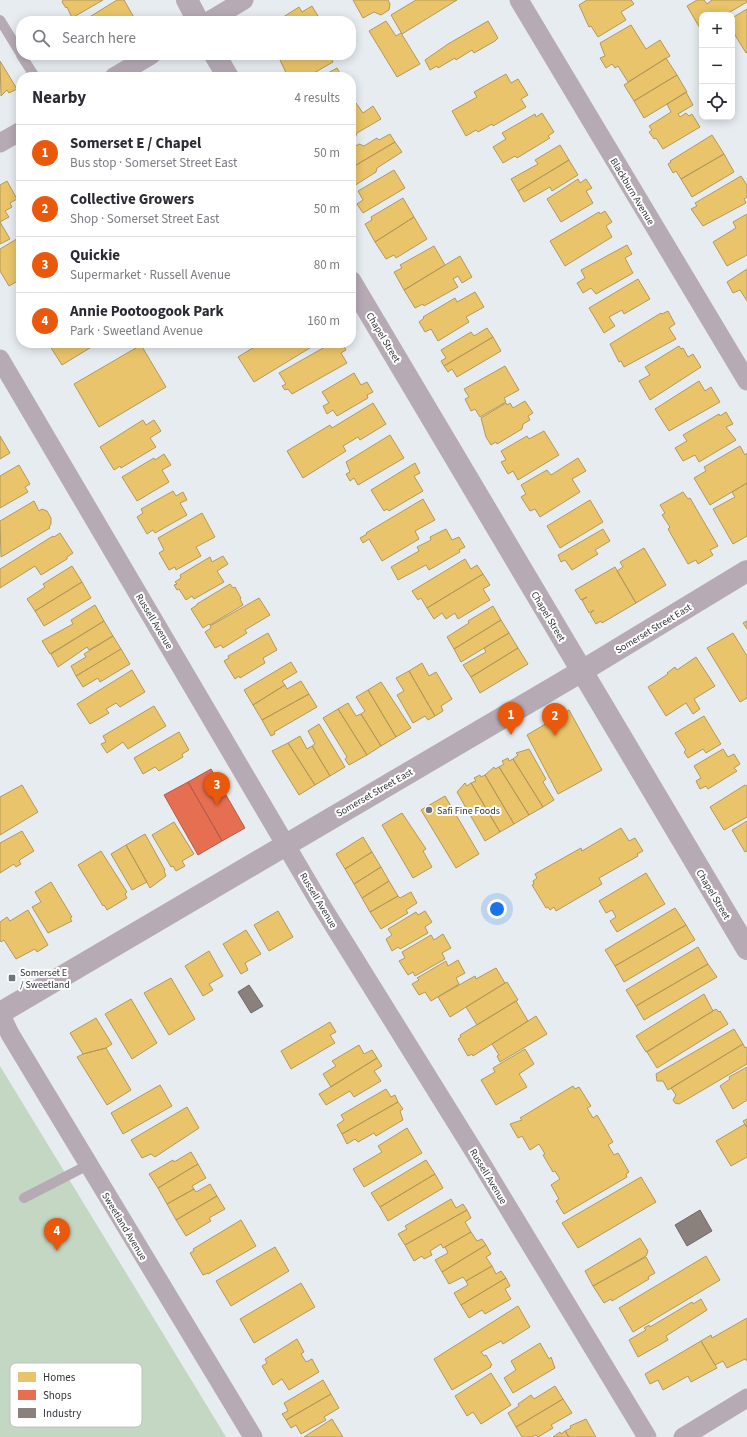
<!DOCTYPE html>
<meta charset="utf-8">
<style>
:root{--surface:#fff;--page:#f7f7f7;--text:#2b2b33;--muted:#7c7c81;--line:#e1e1e2;--accent:#ea580c}
body{margin:0;font-family:"Source Sans 3",sans-serif;background:var(--page);color:var(--text)}
.controls{position:absolute;right:12px;top:12px;display:grid;overflow:hidden;border-radius:8px;box-shadow:0 2px 10px #0003}
.controls button{width:36px;height:36px;display:grid;place-items:center;padding:0;border:0;border-bottom:1px solid var(--line);background:var(--surface);color:var(--text);font:20px sans-serif}
.you{position:absolute;left:497px;top:909px;width:14px;height:14px;margin:-10px;border:3px solid #fff;border-radius:50%;background:#1a73e8;box-shadow:0 0 0 6px #1a73e833}
.badge{display:grid;place-items:center;width:26px;height:26px;border-radius:50%;background:var(--accent);color:#fff;font-size:13px;font-weight:700}
.pin{position:absolute;translate:-50% -33px;filter:drop-shadow(0 1px 2px #0008)}
.pin::after{content:'';position:absolute;top:21px;width:14px;height:12px;background:inherit;clip-path:polygon(0 0,100% 0,50% 100%)}
.list{margin:0;padding:0;list-style:none}
h2{display:flex;justify-content:space-between;align-items:center;height:52px;margin:0;padding:0 16px;font-size:17px}
h2 small{font-size:13px;font-weight:400;color:var(--muted)}
.list li{display:grid;grid-template-columns:26px 1fr auto;gap:12px;align-items:center;box-sizing:border-box;height:56px;padding:0 16px;border-top:1px solid var(--line)}
.list b{display:block;font-size:15px;white-space:nowrap}
.list p{margin:0;font-size:13px;white-space:nowrap;color:var(--muted)}
.list em{font-size:13px;font-style:normal;color:var(--muted)}
.icon{flex:none;width:22px;height:22px;fill:none;stroke:currentColor;stroke-width:2;stroke-linecap:round;stroke-linejoin:round}
.map{position:relative;flex:none;width:747px;height:1437px;overflow:hidden}
.search{position:absolute;background:var(--surface);box-shadow:0 2px 10px #0003;left:16px;top:16px;width:340px;height:44px;display:flex;align-items:center;gap:10px;box-sizing:border-box;padding:0 14px;border-radius:16px;color:var(--muted);font-size:15px}
.panel{position:absolute;background:var(--surface);box-shadow:0 2px 10px #0003;left:16px;top:72px;width:340px;height:276px;border-radius:16px}
.map>svg:first-child{display:block}
.green{fill:#c4d7c2}
.homes{fill:#e9c46a;stroke:#b2995b}
.shops{fill:#e76f51;stroke:#b05d49}
.industry{fill:#8a817c;stroke:#6f6a67}
.lines{fill:none;stroke-linecap:round;stroke-linejoin:round}
.service{stroke:#b6abb4;stroke-width:10}
.minor{stroke:#b6abb4;stroke-width:19}
.tertiary{stroke:#b6abb4;stroke-width:22}
.poi-dot{fill:#707478;stroke:#fff;stroke-width:1.5}
.labels{text-anchor:middle;stroke-width:4;stroke-linejoin:round;paint-order:stroke}
.street-label{font-size:10px;fill:#303437;stroke:#fff}
.poi-label{font-size:10px;fill:#303437;stroke:#fff;text-anchor:start}
.key{fill:#fff;stroke:#c1c2c3;stroke-width:1}
.key-label{font-size:11px;fill:#303437}
</style>
<div class="map">
<svg width="747" height="1437" viewBox="0 0 747 1437">
<rect width="100%" height="100%" fill="#e7ecf0"/>
<path class="green" d="M0,1066L226,1437H0Z"/>
<path class="homes" d="M63,0H103L72,18L67,7L66,8L62,2Z
M117,0H124L136,21H83Z
M353,0H388L390,4L389,10L381,15L374,12L363,18Z
M416,0H457L402,34L391,15Z
M587,0H631L634,4L621,12L626,20L598,37L591,26L589,27L579,5Z
M697,0H704L707,4L712,0H747V2L725,15H702L701,30L687,6Z
M312,6L321,21H277L299,7L302,12Z
M747,9V52L746,53L732,30V18Z
M386,21L396,36L401,33L420,64L397,77L369,31Z
M488,21L498,38L495,41L474,53L472,50L456,60L455,58L438,68L437,66L430,70L425,60L448,44Z
M631,25L646,49L660,40L670,56L628,82L618,66L615,68L612,64L606,68L600,58L605,56L600,43Z
M288,55H329L333,62L307,77H288L280,60Z
M666,58L677,75L634,101L624,85Z
M0,61L17,89L9,93L7,90L1,96Z
M337,68L342,77H321Z
M506,74L511,83L518,79L528,95L521,99L526,107L493,126L492,124L478,132L476,130L466,136L452,111L477,97L474,92Z
M677,75L687,92L644,118L634,101Z
M686,92L693,105L678,114L680,117L686,113L689,116L692,114L700,127L663,149L656,138L654,139L649,132L652,130L649,126L671,112L667,104Z
M356,103L363,113L373,106L381,119L357,133L355,138L351,140V106Z
M542,113L554,132L548,136L550,138L517,158L515,156L503,163L493,147L506,139L502,133L535,114L536,117Z
M390,134L395,142L351,168V149L359,144L364,146L377,138L379,140Z
M712,135L724,154L681,179L676,171L673,173L668,164L671,162L670,161Z
M395,142L402,152L377,168L376,172L354,186L351,182V168Z
M560,145L569,160L518,191L511,179L538,164L535,160Z
M724,154L734,172L692,197L681,179Z
M569,160L578,175L552,191L550,187L524,202L518,191Z
M394,170L405,188L363,213L357,204L363,200L358,191Z
M741,176L747,185V197L744,199L746,203L703,226L691,209L697,206L695,203Z
M578,179L580,183L586,179L592,188L586,191L593,203L561,222L547,199Z
M7,181L17,199L10,203L12,207L5,211L9,217L0,222L10,239L0,244V185Z
M403,198L414,217L375,242L365,224L372,220L371,217Z
M605,211L612,222L606,226L612,237L565,266L550,241L599,212L600,214Z
M747,214V255L727,266L713,242L736,228L733,222Z
M414,217L427,239L396,258L394,255L386,259L375,242Z
M20,237L21,279L9,286L0,271V249Z
M627,245L632,254L625,258L633,273L596,294L591,288L583,293L577,283L585,278L581,270Z
M434,246L445,265L404,290L394,272L402,268L400,265Z
M460,256L472,277L462,283L458,276L453,279L458,287L424,306L423,304L415,308L404,290Z
M747,269V301L740,290L733,293L727,282Z
M638,279L650,299L624,314L622,310L609,317L615,326L604,333L589,308Z
M475,292L484,307L466,317L469,322L438,341L431,329L425,332L419,322L424,318L423,317L455,298L457,302Z
M668,311L675,324L669,328L676,339L624,367L621,361L619,362L610,344L661,313L662,314Z
M487,328L493,337L444,366L441,361L446,358L441,350L471,332L474,336Z
M493,337L501,351L457,377L452,369L448,372L444,366Z
M48,343H98L62,365Z
M261,343H318L254,382L238,357Z
M332,343H342L346,350L341,353L347,363L292,394L288,389L285,390L282,386L286,384L279,373Z
M141,345L166,387L99,427L74,384Z
M679,346L681,349L683,348L688,357L693,354L701,367L650,400L639,381L650,375L645,367Z
M505,366L519,390L504,398L506,402L480,417L475,409L471,411L465,399L469,397L464,389Z
M354,373L361,385L367,382L373,392L367,395L368,398L337,416L333,410L327,414L323,406L329,403L322,392Z
M699,381L705,391L711,387L720,402L669,431L655,409Z
M525,401L533,413L528,416L530,420L523,424L522,429L497,444L496,442L491,445L486,437L481,418L506,403L507,405L510,403L513,408Z
M373,403L386,424L360,440L358,437L343,446L346,451L303,478L287,451L330,425L332,428Z
M726,412L733,424L726,427L736,440L699,462L695,455L683,461L675,448L687,441L683,435L719,414L720,416Z
M143,420L146,425L154,420L161,431L150,438L156,447L121,468L120,466L114,470L100,447Z
M544,431L559,455L518,480L513,471L508,474L501,462L506,460L501,451L527,436L529,439Z
M390,435L404,458L358,485L354,478L350,481L346,474L350,472L346,462Z
M0,436L10,453L0,459Z
M740,446L745,455L747,453V483L710,505L694,478L706,471L704,467Z
M164,454L171,465L162,470L169,482L137,501L122,477L154,458L155,460Z
M578,458L586,471L572,479L580,492L540,517L535,509L530,511L521,497L526,494L521,485L547,470L551,475Z
M415,463L420,473L414,476L423,491L389,511L387,509L384,511L371,490Z
M19,465L30,484L25,487L28,492L0,508V476Z
M747,483V536L733,544L713,509L735,497L732,492Z
M173,491L176,496L183,492L187,500L180,503L187,515L155,533L153,530L147,534L137,517L143,513L141,509Z
M683,492L688,499L690,498L718,546L710,550L713,555L698,564L696,560L688,564L668,529L670,527L662,515L665,513L660,505Z
M423,499L435,520L415,531L419,539L382,561L369,539L363,543L360,538L367,534L366,533Z
M590,500L603,522L560,548L547,526Z
M34,501L39,511L42,509L47,511L51,518V524L49,527L50,528L1,557L0,521Z
M202,513L215,537L196,547L201,556L176,570L175,567L169,570L159,553L164,550L158,538Z
M446,529L452,540L459,537L465,547L459,550L460,552L429,570L426,565L398,580L391,567L419,551L417,547L431,540L430,537Z
M603,529L610,541L595,550L598,554L572,570L565,560L561,562L558,555Z
M60,533L73,553L67,557V559L41,575L35,566L0,588V569L53,536L54,537Z
M644,548L666,585L636,603L617,571L623,567L620,562Z
M223,556L228,564L217,571L224,582L194,599L192,596L186,600L179,589L177,590L174,585L177,584L175,582L181,578L180,575L210,557L212,562Z
M465,559L471,569L477,565L483,574L427,608L421,598L418,600L412,591Z
M72,566L82,582L35,611L27,599L45,587L43,584Z
M615,567L636,603L602,623L601,621L596,624L590,614L594,610L589,613L582,600L587,597L581,600L575,590Z
M483,574L490,585L483,589L490,600L458,619L455,613L446,619L442,613L434,619L427,608Z
M82,582L91,598L44,626L35,611Z
M230,584L233,588L235,587L241,598L240,599L243,605L210,625L209,624L203,628L191,609L197,605V604Z
M259,598L270,615L245,630L247,633L223,648L221,645L215,648L205,632L211,628L210,626Z
M95,605L104,621L50,654L42,641L73,624L71,620Z
M493,606L501,620L454,649L447,637L469,623L468,621Z
M501,620L509,633L461,662L454,649Z
M104,621L113,636L89,650L87,647L58,667L51,654Z
M747,621V629L743,623Z
M268,633L277,650L263,658L265,663L240,678L239,676L235,679L224,661L229,658L228,656Z
M509,633L518,648L471,677L463,665L486,652L484,648Z
M733,633L747,656V698L740,702L707,648Z
M113,636L121,649L76,676L71,666L86,657L84,654Z
M518,648L528,664L480,693L471,677Z
M121,649L130,664L100,682L98,678L83,687L76,676Z
M696,657L715,686L694,699L700,709L693,714L686,703L666,716L648,687L668,674L667,673L675,667L677,670Z
M291,662L297,672L282,681L285,685L253,705L244,690Z
M422,663L429,676L436,672L452,699L441,706L443,711L435,716L409,671Z
M132,670L145,692L120,707L116,703L106,709L109,713L90,724L77,704Z
M409,671L435,716L428,720L425,716L413,723L397,695L404,691L396,678Z
M301,681L309,694L262,720L253,705L285,685L287,689Z
M381,682L411,728L396,737L368,690Z
M368,690L396,737L381,746L361,714L365,711L356,697Z
M309,694L317,707L274,732L275,734L271,736L262,720Z
M348,703L356,716L361,714L381,746L367,755L338,709Z
M154,706L166,726L128,749L123,742L107,753L101,744L106,742L103,736Z
M338,709L367,755L349,765L345,759L347,757L323,718Z
M569,710L602,770L558,794L527,735Z
M704,716L721,744L706,753L703,749L688,758L684,752L686,750L675,733Z
M319,724L345,767L330,776L312,746L315,744L308,731Z
M179,732L189,750L182,754L183,757L159,771L155,767L143,774L134,758Z
M300,736L307,749L312,746L330,776L315,785L288,743Z
M288,743L315,785L299,795L272,751Z
M529,749L546,779L543,782L554,800L543,807L513,759L518,755L516,753Z
M723,749L728,757L734,754L740,764L734,768L737,771L708,789L706,786L700,789L696,781L701,778L694,766Z
M508,758L509,761L513,759L543,807L529,815L499,767L504,764L502,761Z
M494,767L495,769L499,767L529,815L514,824L485,775Z
M480,775L481,777L485,775L514,824L500,832L471,783L476,781L474,778Z
M465,783L467,786L471,783L500,832L485,841L457,792Z
M22,785L38,812L0,835V797Z
M745,785L747,786V817L724,830L710,807Z
M445,796L479,854L456,868L421,810Z
M402,813L426,849L423,851L432,867L413,878L382,825Z
M747,821V851L745,852L732,830Z
M174,822L194,854L182,861L185,866L176,871L173,866L171,867L152,835Z
M621,828L629,841L635,838L643,851L637,854L638,856L599,878L602,884L556,911L554,907L550,910L548,907L546,908L532,885L534,884L533,881L537,878L535,874L581,848L582,851Z
M22,831L34,851L21,859L19,861L21,864L16,867L14,864L0,873V843Z
M145,834L165,870L164,871L166,876L150,888L126,845Z
M363,837L372,852L345,869L336,854Z
M126,845L147,882L132,890L111,854Z
M101,851L127,892L125,894L127,898L107,910L104,905L103,906L78,865Z
M372,852L381,867L354,884L345,869Z
M381,867L389,881L362,898L354,884Z
M646,873L665,904L617,932L610,921L616,917L612,910L606,913L599,901Z
M389,881L398,896L370,912L362,898Z
M51,882L72,917L70,918L72,921L48,933L32,907L41,902L35,892Z
M411,892L417,903L406,910L408,913L381,929L370,912L398,896L400,898Z
M675,908L686,925L615,966L605,950Z
M28,910L48,945L37,952L35,949L16,959L4,940L1,942L0,940V922L7,917L10,921Z
M278,911L293,937L269,951L254,925Z
M425,911L432,922L425,927L428,933L400,949L398,947L392,951L386,939L392,935L388,929L416,912L418,915Z
M686,925L695,940L624,982L615,966Z
M246,930L261,954L245,963L248,970L241,974L223,944Z
M443,934L451,948L442,953L445,959L415,976L413,972L408,975L399,961L405,958L402,952L431,935L434,940Z
M698,947L708,964L636,1006L626,990Z
M209,951L223,976L209,984L213,990L203,996L185,966Z
M458,960L465,973L456,978L459,984L431,1001L425,992L419,995L412,984L419,980L417,978L446,961L448,966Z
M708,964L717,977L644,1020L636,1006Z
M496,968L505,983L450,1017L438,997L475,976L476,979Z
M171,978L195,1019L169,1035L144,993Z
M507,982L518,1000L477,1025L466,1007Z
M704,994L713,1011L646,1052L636,1036Z
M131,999L157,1043L132,1059L105,1014Z
M516,1001L528,1021L473,1056L472,1054L468,1056L458,1039L461,1037L460,1035Z
M716,1009L719,1012L720,1011L728,1024L657,1068L647,1052Z
M536,1016L547,1034L500,1062L497,1056L499,1055L492,1044Z
M96,1018L112,1044L106,1048L83,1054L70,1033Z
M330,1022L336,1032L330,1035L335,1043L291,1069L281,1051Z
M734,1029L743,1044L668,1090L663,1081H657L656,1074Z
M743,1044L745,1048L747,1047V1064L679,1104L675,1103L673,1100L676,1095L671,1088Z
M359,1045L364,1054L372,1050L377,1058L331,1087L323,1074L336,1066L332,1061Z
M106,1048L131,1090L107,1105L77,1057L83,1054Z
M525,1049L534,1064L519,1074L527,1087L496,1105L481,1080L495,1072L493,1068Z
M377,1058L382,1066L374,1071L381,1081L354,1097L350,1091L326,1105L319,1094Z
M747,1067V1100L733,1109L720,1086L730,1079L729,1077Z
M160,1085L172,1106L123,1134L111,1113Z
M573,1086L575,1089L579,1087L591,1106L587,1108L593,1118L597,1115L613,1142L608,1145L614,1155L618,1153L629,1172L626,1174L627,1177L564,1214L556,1201L559,1199L551,1185L560,1179L555,1171L553,1172L543,1155L545,1154L539,1144L530,1150L522,1136L518,1138L510,1124L522,1120L520,1118Z
M386,1089L391,1097L395,1095L398,1102L342,1134L337,1125L344,1120L341,1115Z
M398,1102L403,1109L400,1111L403,1120L376,1136L374,1133L358,1142L355,1139L347,1144L342,1134Z
M187,1107L199,1128L155,1157L151,1154L142,1158L131,1140Z
M747,1119V1128L743,1121Z
M745,1124L747,1128V1157L731,1166L716,1141Z
M407,1128L422,1153L364,1187L353,1169L382,1152L378,1146Z
M191,1152L198,1164L158,1188L149,1174L173,1160L174,1162Z
M426,1160L435,1174L380,1207L371,1193Z
M198,1164L206,1178L192,1186L194,1189L167,1204L158,1188Z
M435,1174L443,1188L388,1221L380,1207Z
M641,1177L656,1202L578,1248L562,1223Z
M210,1184L217,1196L176,1220L167,1204L194,1189L196,1192Z
M217,1196L225,1209L209,1218L211,1221L186,1236L176,1220Z
M451,1199L456,1208L463,1204L467,1210L405,1245L398,1234L407,1229L405,1226Z
M467,1210L471,1218L465,1222L471,1232L443,1248L441,1244L430,1251L432,1255L424,1259L422,1256L414,1261L405,1245Z
M241,1220L256,1246L208,1274V1273L203,1275L190,1253L194,1251L193,1249Z
M471,1232L477,1241L482,1239L486,1245L442,1272L435,1260L448,1253L445,1247Z
M640,1238L648,1251L646,1256L593,1286L585,1271Z
M486,1245L491,1254L486,1257L492,1266L466,1281L463,1277L449,1284L442,1272Z
M275,1247L289,1271L231,1306L216,1281Z
M706,1256L720,1280L633,1332L619,1308Z
M646,1257L655,1273L648,1277L649,1279L612,1301L611,1299L604,1303L593,1286Z
M492,1266L496,1274L501,1271L506,1278L461,1305L454,1293L468,1285L466,1281Z
M506,1278L510,1286L505,1289L511,1299L485,1314L482,1310L469,1318L461,1305Z
M301,1283L315,1307L254,1343L240,1319Z
M701,1299L707,1310L666,1336L668,1340L638,1357L629,1340L646,1330L644,1328L649,1325L650,1327L692,1302L693,1304Z
M518,1306L530,1327L503,1344L501,1341L481,1352L484,1356L486,1355L492,1365L490,1366L491,1367L452,1390L434,1359Z
M747,1318V1361L745,1359L727,1368L723,1361L715,1365L701,1341L711,1335L712,1338Z
M297,1339L304,1352L301,1354L306,1362L312,1359L319,1372L289,1390L282,1379L273,1385L262,1366L267,1363L265,1359Z
M701,1341L717,1368L691,1382L688,1376L663,1390L658,1380L650,1384L645,1374Z
M540,1343L549,1359L551,1357L555,1368L513,1393L504,1378L516,1370L511,1361Z
M491,1373L511,1405L481,1424L473,1412L467,1416L455,1396Z
M323,1380L331,1394L286,1420L282,1414L288,1411L284,1403Z
M555,1386L563,1399L516,1427L508,1413L519,1406L518,1404L531,1395L534,1399Z
M331,1394L339,1408L324,1417L326,1420L301,1434L296,1425L291,1428L286,1420Z
M563,1399L572,1413L551,1425L553,1428L538,1437L536,1435L532,1437H522L516,1427Z
M332,1419L343,1437H304Z
M586,1419L596,1437H569L565,1431L571,1428L570,1426Z
M565,1431L569,1437H553L560,1432L561,1434Z"/>
<path class="shops" d="M211,769L245,828L222,841L188,782Z
M188,782L222,841L198,855L164,795Z"/>
<path class="industry" d="M249,985L263,1006L251,1013L238,992Z
M700,1210L712,1231L687,1246L675,1225Z"/>
<g class="lines">
<path class="service" d="M0,20L21,54
M21,55L35,77
M24,1198L88,1165"/>
<path class="minor" d="M519,0L747,381
M209,21L244,0
M114,77L151,55
M0,143L21,131
M0,359L321,905L480,1161L647,1437
M0,1013L10,1034L253,1437
M683,1437L747,1398"/>
<path class="tertiary" d="M187,0L198,21
M215,55L228,77
M351,282L747,949
M0,1013L582,671L747,571"/>
</g>
<g class="poi-dot">
<circle cx="429" cy="810" r="4"/>
<rect x="8" y="974" width="8" height="8" rx="2"/>
</g>
<g class="labels">
<g class="street-label">
<text transform="translate(633 191) rotate(59)" y="4">Blackburn Avenue</text>
<text transform="translate(384 337) rotate(59)" y="4">Chapel Street</text>
<text transform="translate(549 616) rotate(59)" y="4">Chapel Street</text>
<text transform="translate(155 621) rotate(59)" y="4">Russell Avenue</text>
<text transform="translate(653 628) rotate(-31)" y="4">Somerset Street East</text>
<text transform="translate(374 792) rotate(-30)" y="4">Somerset Street East</text>
<text transform="translate(714 894) rotate(59)" y="4">Chapel Street</text>
<text transform="translate(319 900) rotate(59)" y="4">Russell Avenue</text>
<text transform="translate(489 1176) rotate(59)" y="4">Russell Avenue</text>
<text transform="translate(125 1226) rotate(59)" y="4">Sweetland Avenue</text>
</g>
<g class="poi-label">
<text x="437" y="814">Safi Fine Foods</text>
<text x="20" y="976">Somerset E<tspan x="20" dy="12">/ Sweetland</tspan></text>
</g>
</g>
<rect x="10" y="1363" width="132" height="64" rx="6" class="key"/>
<rect x="18" y="1372" width="18" height="10" fill="#e9c46a"/>
<rect x="18" y="1390" width="18" height="10" fill="#e76f51"/>
<rect x="18" y="1408" width="18" height="10" fill="#8a817c"/>
<g class="key-label">
<text x="43" y="1381">Homes</text>
<text x="43" y="1399">Shops</text>
<text x="43" y="1417">Industry</text>
</g>
</svg>
<div class="controls">
<button>+</button>
<button>−</button>
<button><svg class="icon" aria-label="locate" viewBox="0 0 24 24"><circle cx="12" cy="12" r="6"/><path d="M12 2v4M12 18v4M2 12h4M18 12h4"/></svg></button>
</div>
<div class="you"></div>
<div class="pin badge" style="left:511px;top:735px">1</div>
<div class="pin badge" style="left:555px;top:736px">2</div>
<div class="pin badge" style="left:217px;top:805px">3</div>
<div class="pin badge" style="left:57px;top:1251px">4</div>
<div class="search"><svg class="icon" aria-label="search" viewBox="0 0 24 24"><circle cx="10" cy="10" r="6"/><path d="M15 15l6 6"/></svg>Search here</div>
<section class="panel">
<h2>Nearby<small>4 results</small></h2>
<ul class="list">
<li><span class="badge">1</span><div><b>Somerset E / Chapel</b><p>Bus stop · Somerset Street East</p></div><em>50 m</em></li>
<li><span class="badge">2</span><div><b>Collective Growers</b><p>Shop · Somerset Street East</p></div><em>50 m</em></li>
<li><span class="badge">3</span><div><b>Quickie</b><p>Supermarket · Russell Avenue</p></div><em>80 m</em></li>
<li><span class="badge">4</span><div><b>Annie Pootoogook Park</b><p>Park · Sweetland Avenue</p></div><em>160 m</em></li>
</ul>
</section>
</div>
